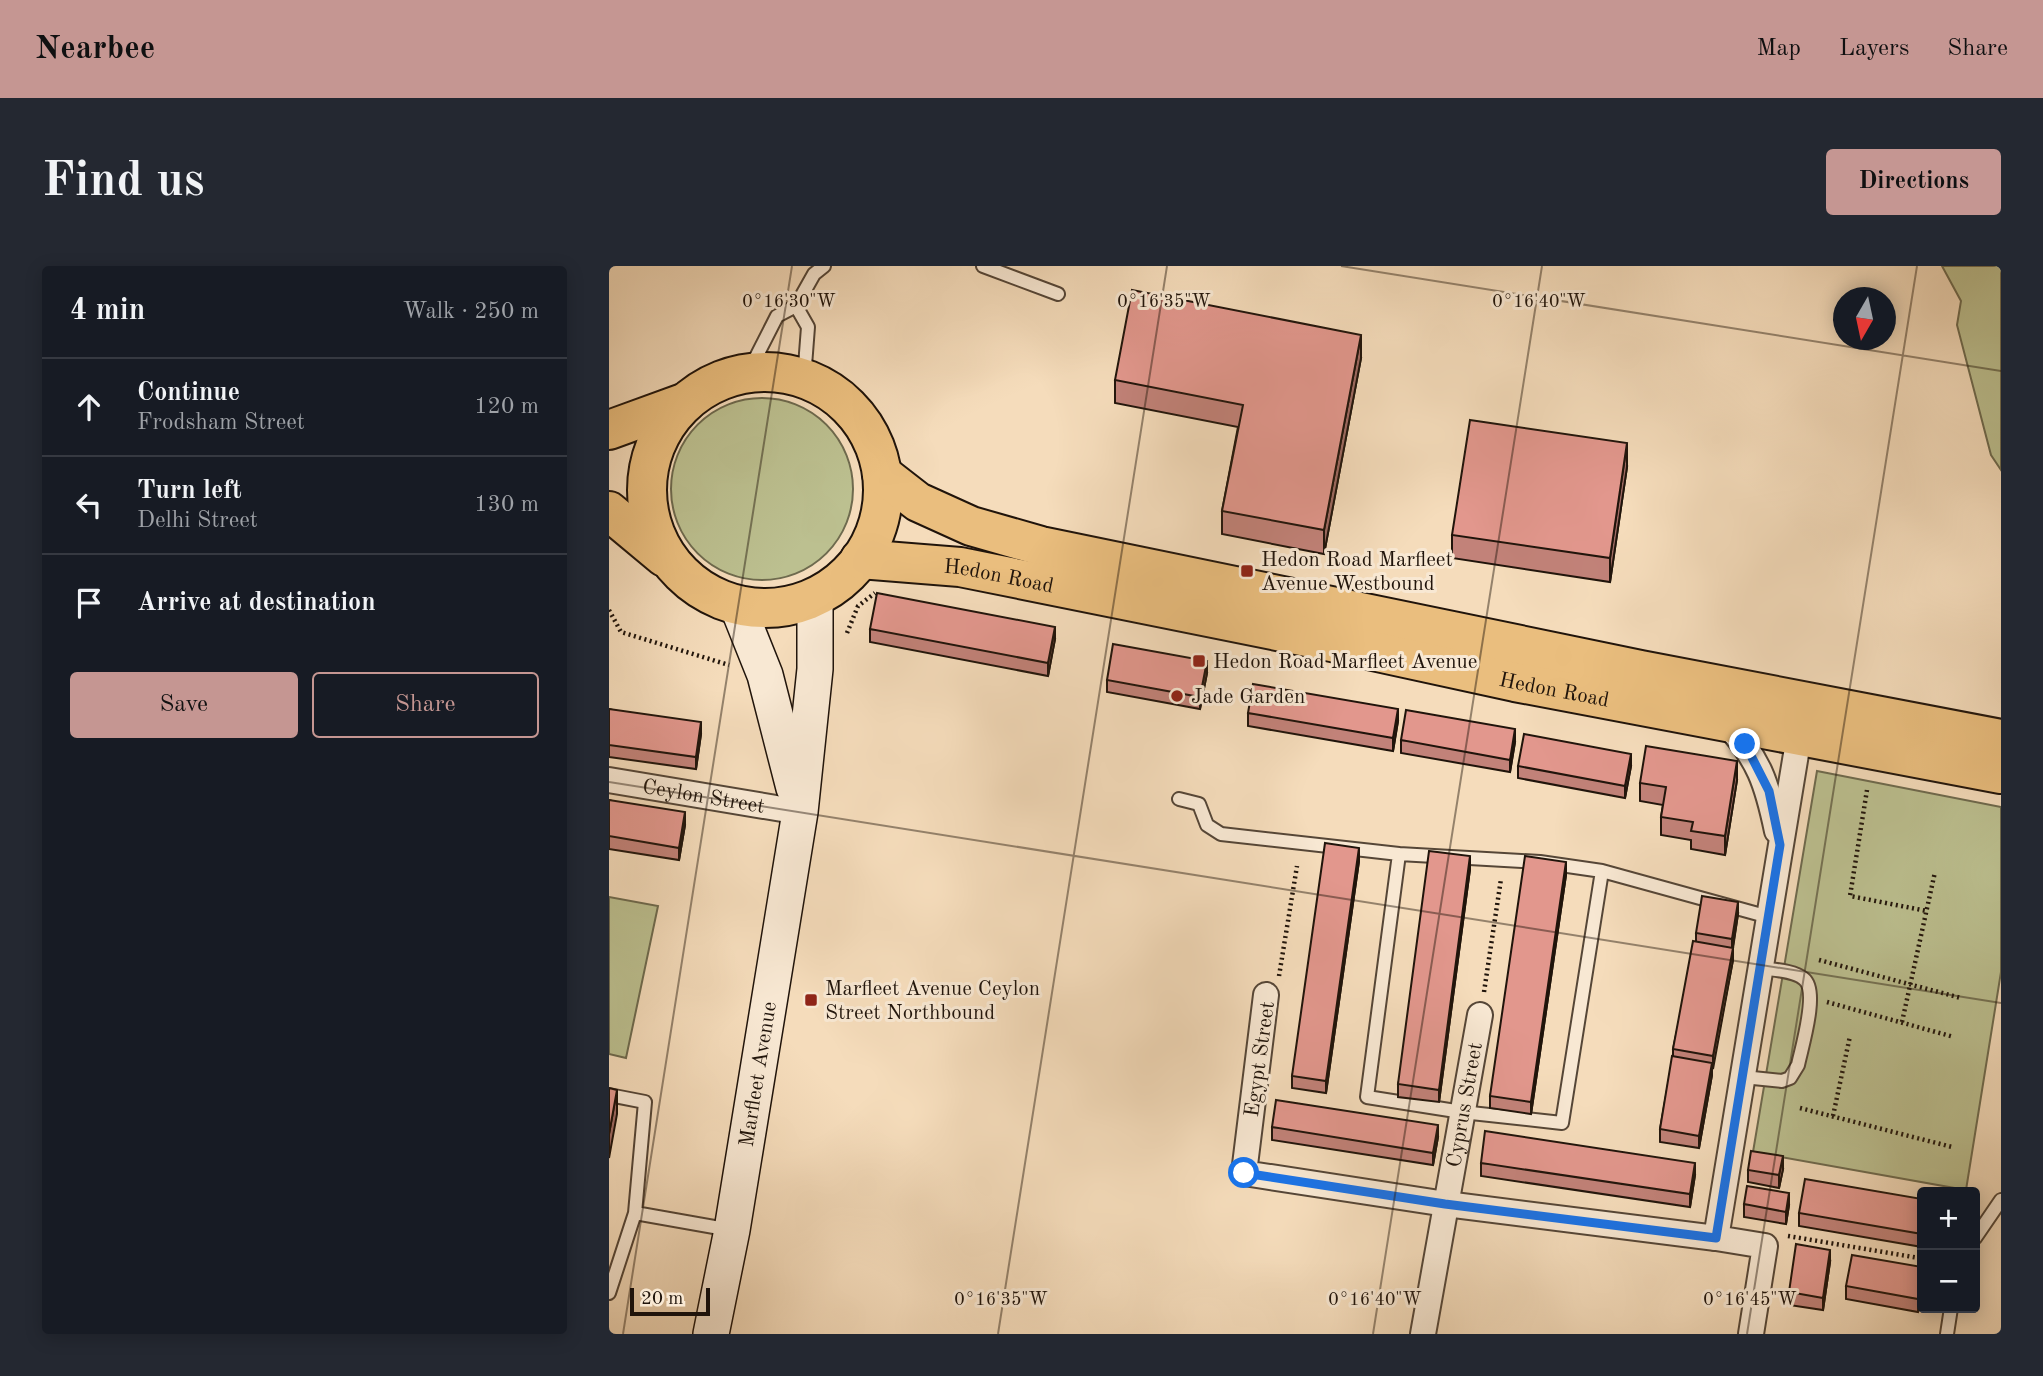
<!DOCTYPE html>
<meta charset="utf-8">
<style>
:root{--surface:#171b24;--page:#242831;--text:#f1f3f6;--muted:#9ea1a6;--line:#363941;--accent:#c59692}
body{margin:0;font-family:"Old Standard TT",serif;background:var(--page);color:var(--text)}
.controls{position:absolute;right:21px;bottom:21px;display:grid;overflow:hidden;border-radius:7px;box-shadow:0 4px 18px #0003}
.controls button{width:63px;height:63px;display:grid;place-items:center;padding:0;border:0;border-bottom:2px solid var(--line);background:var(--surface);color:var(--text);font:35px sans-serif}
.compass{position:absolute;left:1224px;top:21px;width:63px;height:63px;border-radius:50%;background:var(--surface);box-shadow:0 4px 18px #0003;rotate:189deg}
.scale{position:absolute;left:21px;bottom:18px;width:80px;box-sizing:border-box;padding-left:7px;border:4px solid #20140b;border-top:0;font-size:19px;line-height:24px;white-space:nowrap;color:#20140b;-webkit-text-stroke:5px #f8e8d3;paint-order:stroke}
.stop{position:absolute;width:21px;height:21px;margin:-16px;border:5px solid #1a73e8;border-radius:50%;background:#fff}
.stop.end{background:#1a73e8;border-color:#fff;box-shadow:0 2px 7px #0008}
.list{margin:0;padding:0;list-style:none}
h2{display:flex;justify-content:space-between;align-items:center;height:91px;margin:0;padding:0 28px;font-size:30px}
h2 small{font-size:23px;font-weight:400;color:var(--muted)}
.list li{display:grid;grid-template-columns:46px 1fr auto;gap:21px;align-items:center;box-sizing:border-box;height:98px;padding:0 28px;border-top:2px solid var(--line)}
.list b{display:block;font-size:26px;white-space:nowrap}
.list p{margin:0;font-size:23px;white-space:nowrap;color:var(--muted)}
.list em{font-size:23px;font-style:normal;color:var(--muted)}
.actions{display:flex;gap:14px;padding:21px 28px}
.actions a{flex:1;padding:16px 0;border:2px solid var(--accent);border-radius:7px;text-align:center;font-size:24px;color:var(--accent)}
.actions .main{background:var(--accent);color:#111}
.icon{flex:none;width:38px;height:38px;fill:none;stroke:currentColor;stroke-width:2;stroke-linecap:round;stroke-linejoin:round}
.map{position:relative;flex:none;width:1392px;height:1068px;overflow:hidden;border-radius:7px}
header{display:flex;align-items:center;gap:42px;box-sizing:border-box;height:98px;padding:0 35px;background:var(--accent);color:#111}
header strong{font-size:33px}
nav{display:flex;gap:38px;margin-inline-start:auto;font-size:24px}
.intro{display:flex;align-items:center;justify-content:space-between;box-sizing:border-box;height:168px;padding:0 42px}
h1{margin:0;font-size:49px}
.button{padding:18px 32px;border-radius:7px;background:var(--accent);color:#111;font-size:24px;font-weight:700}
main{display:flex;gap:42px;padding:0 42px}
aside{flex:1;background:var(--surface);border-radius:7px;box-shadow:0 4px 18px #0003}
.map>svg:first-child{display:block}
.green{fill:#bcc090;stroke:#6e6a4e;stroke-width:2}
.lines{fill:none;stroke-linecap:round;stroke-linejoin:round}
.lane-casing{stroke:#554637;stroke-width:16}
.street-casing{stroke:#554637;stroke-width:28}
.secondary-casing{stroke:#20140b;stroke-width:38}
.highway-casing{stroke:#20140b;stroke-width:42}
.path{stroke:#20140b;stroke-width:4.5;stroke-dasharray:2 3.5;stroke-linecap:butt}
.lane{stroke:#f8e8d3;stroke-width:12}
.street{stroke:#f8e8d3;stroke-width:24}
.secondary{stroke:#f8e8d3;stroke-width:35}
.highway{stroke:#eabe7e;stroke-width:38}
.wall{fill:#c28279;stroke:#20140b;stroke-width:2}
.shaded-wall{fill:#9e6a63;stroke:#20140b;stroke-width:2}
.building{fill:#e2978d;stroke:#20140b;stroke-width:2}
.route{stroke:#1a73e8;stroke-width:9}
.ticks{fill:none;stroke:#20140b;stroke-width:2;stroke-opacity:0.45}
.poi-dot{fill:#8f2418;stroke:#f8e8d3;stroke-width:2.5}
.labels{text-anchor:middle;stroke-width:6;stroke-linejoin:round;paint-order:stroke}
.poi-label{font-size:21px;fill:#20140b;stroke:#f8e8d3;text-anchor:start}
.street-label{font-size:21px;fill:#20140b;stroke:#f8e8d3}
.ticks-label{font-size:18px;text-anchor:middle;fill:#20140b;stroke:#f8e8d3;stroke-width:6;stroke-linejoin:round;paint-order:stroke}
</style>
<header>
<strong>Nearbee</strong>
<nav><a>Map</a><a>Layers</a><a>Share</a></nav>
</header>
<div class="intro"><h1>Find us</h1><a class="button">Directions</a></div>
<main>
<aside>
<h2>4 min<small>Walk · 250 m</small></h2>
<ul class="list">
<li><svg class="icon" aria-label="ahead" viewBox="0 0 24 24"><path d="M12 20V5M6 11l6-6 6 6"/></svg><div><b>Continue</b><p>Frodsham Street</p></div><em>120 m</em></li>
<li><svg class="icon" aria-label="left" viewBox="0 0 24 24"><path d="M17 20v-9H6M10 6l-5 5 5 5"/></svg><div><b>Turn left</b><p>Delhi Street</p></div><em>130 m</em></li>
<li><svg class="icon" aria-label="arrive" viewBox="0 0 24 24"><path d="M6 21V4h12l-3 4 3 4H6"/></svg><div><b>Arrive at destination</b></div></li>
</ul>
<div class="actions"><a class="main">Save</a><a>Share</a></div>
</aside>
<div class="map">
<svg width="1392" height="1068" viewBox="0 0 1392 1068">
<rect width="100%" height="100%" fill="#f5dcbb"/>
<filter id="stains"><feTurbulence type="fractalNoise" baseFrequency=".00286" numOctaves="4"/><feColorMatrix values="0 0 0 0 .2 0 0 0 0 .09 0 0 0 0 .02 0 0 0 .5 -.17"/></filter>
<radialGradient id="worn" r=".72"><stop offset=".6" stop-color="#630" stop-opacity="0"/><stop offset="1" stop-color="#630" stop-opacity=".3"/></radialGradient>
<path class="green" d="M1333,0H1392V204L1382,189L1348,59L1352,35Z
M62 223a91 91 0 1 1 182 0a91 91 0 1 1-182 0Z
M1208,505L1392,541V706L1357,924L1144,886Z
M0,631L49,640L17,792L0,788Z"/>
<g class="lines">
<g class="lane-casing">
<path id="lane" d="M374,0L449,28
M187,40L199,61L195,113
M139,107L168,50L187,40L205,8L215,0
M570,533L590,538L598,559L612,568L790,588L931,596L993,605L1160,651
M790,588L758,831L853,846L953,857L993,605
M1134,811L1173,815L1181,812L1189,799C1193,780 1210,725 1195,713C1184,704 1164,704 1152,702
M0,829L36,836L26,947L122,964
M1366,972L1392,934
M0,1027L26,947
M1338,1068L1342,1042"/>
</g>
<g class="street-casing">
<g id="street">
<path d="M1116,456C1150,493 1158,517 1168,565"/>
<path id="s1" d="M0,514L191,546"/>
<path d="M657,729L635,907L837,938L1107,972"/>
<path id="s2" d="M814,1068L871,749"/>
<path d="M1142,1068L1156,980L1107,972L1190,470"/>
</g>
</g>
<g class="secondary-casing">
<g id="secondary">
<path d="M128,339L156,409L185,522"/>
<path id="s3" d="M102,1068L123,964L191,546L206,403V332"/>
</g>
</g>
<g class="highway-casing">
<g id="highway">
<circle cx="156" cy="224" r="118"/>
<path d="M0,164L77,136"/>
<path d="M273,208L309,236L362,260L432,280L1032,404L1392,473"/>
<path d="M0,245L55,291"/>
<path id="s4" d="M251,293L351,301L718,375L906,416L1392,508"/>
</g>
</g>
<path class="path" d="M0,344L12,366L120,399
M238,367L249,340L266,327
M1258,524L1241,630L1318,645
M1210,694L1352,732
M670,710L688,600
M875,726L892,613
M1218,736L1345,771
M1293,756L1326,606
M1191,842L1343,881
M1224,850L1241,770
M1179,970L1310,992"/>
<use href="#lane" class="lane"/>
<use href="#street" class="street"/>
<use href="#secondary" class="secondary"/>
<use href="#highway" class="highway"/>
</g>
<path class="wall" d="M752,92L715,288L613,268V245L629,161L506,137V114Z
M1018,201L1001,316L843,292V269Z
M261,363L446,373L439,410L261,376Z
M598,407L591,443L498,426V414Z
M0,443L92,468L87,503L0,491Z
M639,447L789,455L784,485L639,460Z
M792,474L906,476L901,506L792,487Z
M909,500H1022L1016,532L909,512Z
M1128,514L1116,589L1082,583V574L1052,569V551L1054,539L1031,535V517Z
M0,534L76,559L70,594L0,583Z
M750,595L717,827L683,822V810Z
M861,603L830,836L789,831V818Z
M957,609L922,848L881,842V830Z
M1129,648L1124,682V694L1103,803V809L1090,882L1051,876V863L1064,790V783L1087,675V667Z
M663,861L829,871L824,899L663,874Z
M872,897L1086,909L1081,941L872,910Z
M1174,903L1170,922L1139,916V904Z
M1313,933V981L1190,960V947Z
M1135,938L1180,939L1177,958L1135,951Z
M1221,996L1214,1044L1180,1039V1026Z
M1313,1001V1024L1309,1046L1237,1033V1020Z"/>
<path class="shaded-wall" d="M752,69V92L715,288V264Z
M1018,177V201L1001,316V292Z
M446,361V373L439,410V397Z
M598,395V407L591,443V431Z
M789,443V455L784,485V472Z
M92,456V468L87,503V491Z
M906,463V476L901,506V494Z
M1022,488V500L1016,532V520Z
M1128,495V514L1116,589V570Z
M76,546V559L70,594V582Z
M750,582V595L717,827V815Z
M861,590V603L830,836V824Z
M957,596V609L922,848V836Z
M1129,636V648L1123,686V673Z
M1124,682V694L1104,803V790Z
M1103,797V809L1090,882V870Z
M8,824V848L0,892V868Z
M829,859V871L824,899V887Z
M1174,890V903L1170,922V909Z
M1086,897V909L1081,941V928Z
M1180,927V939L1177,958V946Z
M1221,984V996L1214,1044V1032Z
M1313,1012V1024L1309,1046V1033Z"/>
<path class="building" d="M523,24L752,69L715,264L613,245L634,139L506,114Z
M861,154L1018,177L1001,292L843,269Z
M268,327L446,361L439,397L261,363Z
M504,378L598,395L591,431L498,414Z
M644,418L789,443L784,472L639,447Z
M0,443L92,456L87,491L0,479Z
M797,444L906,463L901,494L792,474Z
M915,468L1022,488L1016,520L909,500Z
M1037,480L1128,495L1116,570L1082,565L1084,556L1052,551L1057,521L1031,517Z
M0,534L76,546L70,582L0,570Z
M716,577L750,582L717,815L683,810Z
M820,585L861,590L830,824L789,818Z
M916,590L957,596L922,836L881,830Z
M1093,630L1129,636L1123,673L1087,667Z
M1084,675L1124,682L1104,790L1064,783Z
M1063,790L1103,797L1090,870L1051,863Z
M0,822L8,824L0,868Z
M667,834L829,859L824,887L663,861Z
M876,865L1086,897L1081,928L872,897Z
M1142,885L1174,890L1170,909L1139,904Z
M1196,913L1313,933V968L1190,947Z
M1138,920L1180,927L1177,946L1135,938Z
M1187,978L1221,984L1214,1032L1180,1026Z
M1243,989L1313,1001V1012L1309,1033L1237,1020Z"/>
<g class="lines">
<path class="route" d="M635,907L836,938L1107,972L1171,579L1160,525L1136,478"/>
</g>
<path class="ticks" d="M732,0L1392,105M0,516L1392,737M14,1068L183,0M389,1068L558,0M764,1068L933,0M1138,1068L1308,0"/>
<g class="poi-dot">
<rect x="631" y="298" width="14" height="14" rx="3.5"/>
<rect x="583" y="388" width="14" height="14" rx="3.5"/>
<circle cx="568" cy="430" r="7"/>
<rect x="195" y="727" width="14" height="14" rx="3.5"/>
</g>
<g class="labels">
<g class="poi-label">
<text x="652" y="300">Hedon Road Marfleet<tspan x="652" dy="24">Avenue Westbound</tspan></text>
<text x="604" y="402">Hedon Road Marfleet Avenue</text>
<text x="582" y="437">Jade Garden</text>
<text x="216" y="729">Marfleet Avenue Ceylon<tspan x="216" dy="24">Street Northbound</tspan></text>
</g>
<g class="street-label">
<text dy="7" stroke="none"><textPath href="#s4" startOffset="140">Hedon Road</textPath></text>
<text dy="7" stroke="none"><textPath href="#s4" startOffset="707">Hedon Road</textPath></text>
<text dy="7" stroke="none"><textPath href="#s1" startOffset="96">Ceylon Street</textPath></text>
<text transform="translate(650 793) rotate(-82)" y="7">Egypt Street</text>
<text dy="7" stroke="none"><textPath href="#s3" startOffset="264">Marfleet Avenue</textPath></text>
<text dy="7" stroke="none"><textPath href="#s2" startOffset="233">Cyprus Street</textPath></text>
</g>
</g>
<g class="ticks-label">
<text x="180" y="41">0°16'30"W</text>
<text x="555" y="41">0°16'35"W</text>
<text x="930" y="41">0°16'40"W</text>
<text x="392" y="1039">0°16'35"W</text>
<text x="766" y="1039">0°16'40"W</text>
<text x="1141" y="1039">0°16'45"W</text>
</g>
<rect width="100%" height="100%" filter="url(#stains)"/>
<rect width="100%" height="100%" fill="url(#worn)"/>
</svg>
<div class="controls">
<button>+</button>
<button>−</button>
</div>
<svg class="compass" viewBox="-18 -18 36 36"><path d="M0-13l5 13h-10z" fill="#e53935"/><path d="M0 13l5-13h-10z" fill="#9ea1a6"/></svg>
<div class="scale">20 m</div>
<div class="stop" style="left:635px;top:907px"></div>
<div class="stop end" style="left:1136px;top:478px"></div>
</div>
</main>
